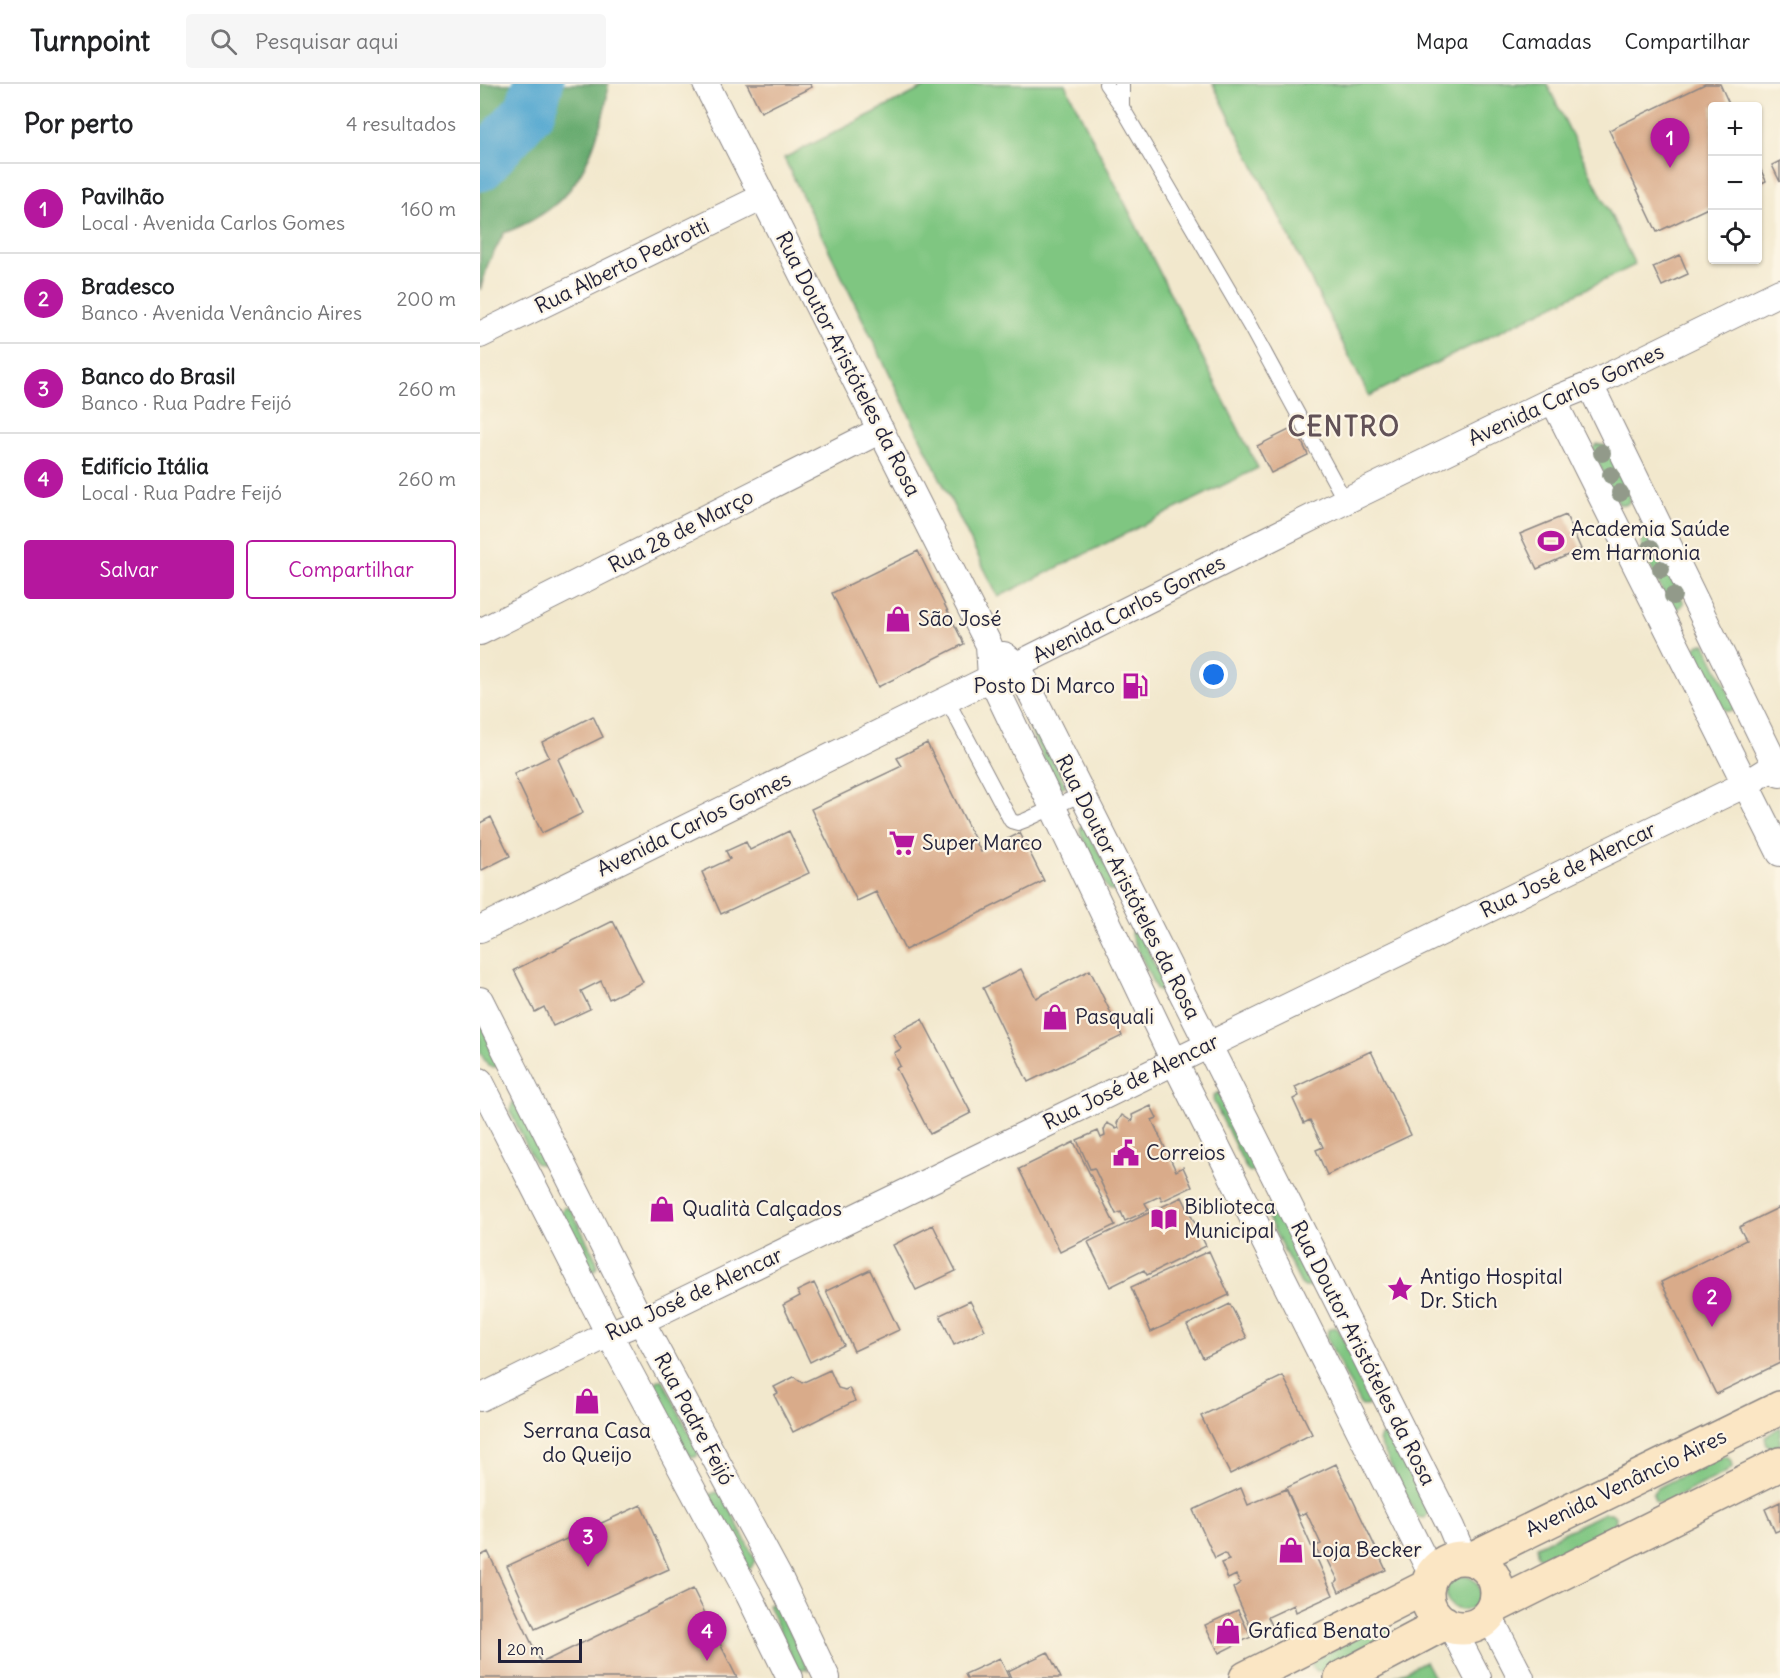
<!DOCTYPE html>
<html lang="pt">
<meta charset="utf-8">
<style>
:root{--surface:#fff;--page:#f6f6f6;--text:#202124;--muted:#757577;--line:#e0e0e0;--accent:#b5179e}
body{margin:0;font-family:Delius,sans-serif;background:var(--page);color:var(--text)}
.controls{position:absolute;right:18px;top:18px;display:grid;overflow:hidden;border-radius:6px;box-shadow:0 2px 4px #0004}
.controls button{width:54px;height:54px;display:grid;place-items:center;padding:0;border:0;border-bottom:2px solid var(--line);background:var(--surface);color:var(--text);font:30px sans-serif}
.scale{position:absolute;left:18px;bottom:15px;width:84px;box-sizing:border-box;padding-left:6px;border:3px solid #22223b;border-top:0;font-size:16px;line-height:21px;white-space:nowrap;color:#22223b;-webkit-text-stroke:4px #fcf5e5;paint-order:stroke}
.you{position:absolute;left:734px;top:591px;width:21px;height:21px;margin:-15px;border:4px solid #fff;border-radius:50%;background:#1a73e8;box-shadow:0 0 0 9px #1a73e833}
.badge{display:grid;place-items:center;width:39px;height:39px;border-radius:50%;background:var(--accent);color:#fff;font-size:20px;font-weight:700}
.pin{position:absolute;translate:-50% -50px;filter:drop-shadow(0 2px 3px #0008)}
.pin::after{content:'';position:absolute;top:32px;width:21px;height:18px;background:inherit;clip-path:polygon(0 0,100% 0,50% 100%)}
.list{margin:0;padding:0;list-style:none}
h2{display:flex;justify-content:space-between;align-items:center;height:78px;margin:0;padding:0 24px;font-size:26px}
h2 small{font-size:20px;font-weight:400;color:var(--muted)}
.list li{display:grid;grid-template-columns:39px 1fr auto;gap:18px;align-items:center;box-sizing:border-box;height:90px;padding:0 24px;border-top:2px solid var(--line)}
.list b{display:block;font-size:22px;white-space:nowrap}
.list p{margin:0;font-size:20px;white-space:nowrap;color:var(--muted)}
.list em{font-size:20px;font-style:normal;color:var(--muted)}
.actions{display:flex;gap:12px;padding:18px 24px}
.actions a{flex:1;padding:14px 0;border:2px solid var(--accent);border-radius:6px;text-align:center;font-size:21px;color:var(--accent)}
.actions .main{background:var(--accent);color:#fff}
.icon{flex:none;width:33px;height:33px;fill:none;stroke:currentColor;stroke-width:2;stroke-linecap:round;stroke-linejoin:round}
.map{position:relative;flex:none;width:1300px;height:1594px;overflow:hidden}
header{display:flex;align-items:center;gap:36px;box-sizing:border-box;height:84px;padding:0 30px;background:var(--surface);border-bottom:2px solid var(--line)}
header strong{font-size:28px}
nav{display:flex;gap:33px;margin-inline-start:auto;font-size:21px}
.search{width:420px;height:54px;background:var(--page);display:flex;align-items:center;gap:15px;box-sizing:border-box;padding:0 21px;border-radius:6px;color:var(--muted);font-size:22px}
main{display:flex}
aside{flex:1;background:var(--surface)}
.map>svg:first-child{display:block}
.green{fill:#7fc681;stroke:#50745e;stroke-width:1.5}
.forest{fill:#67ab6f;stroke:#465;stroke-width:1.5}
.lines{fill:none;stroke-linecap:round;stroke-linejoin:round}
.river{stroke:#54a8d0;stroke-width:51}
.building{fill:#d9ab8a}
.service-casing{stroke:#8a8584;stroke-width:16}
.minor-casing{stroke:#8a8584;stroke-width:28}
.secondary-casing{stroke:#8a8584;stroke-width:36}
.service{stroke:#fff;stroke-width:14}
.minor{stroke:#fff;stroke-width:26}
.secondary{stroke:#fbe6c4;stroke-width:33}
.tree{fill:#929a8a}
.labels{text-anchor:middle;stroke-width:4.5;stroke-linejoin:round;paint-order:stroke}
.street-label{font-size:21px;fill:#22223b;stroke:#fcf5e5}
.poi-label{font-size:21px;fill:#22223b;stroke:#fcf5e5;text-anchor:start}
.district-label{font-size:27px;font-weight:bold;letter-spacing:1.5px;fill:#625257;stroke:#fcf5e5}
</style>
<header>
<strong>Turnpoint</strong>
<div class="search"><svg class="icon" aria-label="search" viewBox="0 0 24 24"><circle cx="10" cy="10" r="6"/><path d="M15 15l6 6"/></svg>Pesquisar aqui</div>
<nav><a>Mapa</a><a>Camadas</a><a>Compartilhar</a></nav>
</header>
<main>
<aside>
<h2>Por perto<small>4 resultados</small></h2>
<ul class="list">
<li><span class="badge">1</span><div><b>Pavilhão</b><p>Local · Avenida Carlos Gomes</p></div><em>160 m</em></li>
<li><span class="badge">2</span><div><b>Bradesco</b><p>Banco · Avenida Venâncio Aires</p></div><em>200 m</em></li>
<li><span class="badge">3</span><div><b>Banco do Brasil</b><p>Banco · Rua Padre Feijó</p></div><em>260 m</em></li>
<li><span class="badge">4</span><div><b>Edifício Itália</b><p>Local · Rua Padre Feijó</p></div><em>260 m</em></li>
</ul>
<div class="actions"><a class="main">Salvar</a><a>Compartilhar</a></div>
</aside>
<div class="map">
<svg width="1300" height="1594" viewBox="0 0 1300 1594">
<rect width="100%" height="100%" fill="#fcf5e5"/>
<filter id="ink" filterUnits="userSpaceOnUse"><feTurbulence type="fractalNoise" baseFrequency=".0167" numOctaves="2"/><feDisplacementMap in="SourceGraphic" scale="12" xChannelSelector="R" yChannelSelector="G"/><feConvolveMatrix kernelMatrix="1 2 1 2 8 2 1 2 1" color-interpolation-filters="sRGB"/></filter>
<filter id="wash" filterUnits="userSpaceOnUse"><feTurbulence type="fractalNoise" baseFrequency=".008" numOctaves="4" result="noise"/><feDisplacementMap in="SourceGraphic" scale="24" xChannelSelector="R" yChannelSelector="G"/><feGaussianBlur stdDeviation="1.35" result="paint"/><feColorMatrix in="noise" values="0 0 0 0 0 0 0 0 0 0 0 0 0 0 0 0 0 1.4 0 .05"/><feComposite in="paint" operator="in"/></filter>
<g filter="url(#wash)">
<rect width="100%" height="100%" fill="#f2e8cd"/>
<path class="green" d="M451,0H585L778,384L518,513L304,74Z
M733,0H1067L1155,181L889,312Z
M1117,360L1126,362L1150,411L1149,418L1146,421L1139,420L1113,369V364Z
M1166,453H1172L1204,519L1199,524H1192L1188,519L1162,464L1161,457Z
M1219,560H1225L1256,623L1252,627H1246L1242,623L1216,569L1215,564Z
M552,637L586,702L578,704L576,702L548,641Z
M603,740L639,804L636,807H630L626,803L601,750L600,745Z
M656,841L687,907L683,909L676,905L651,851L652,843Z
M0,934L18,980L15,983L8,982L0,968Z
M739,1008L778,1086L770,1088L766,1084L733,1016L734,1011Z
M33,1018H39L68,1075L64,1081L55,1079L30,1027Z
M789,1120H795L834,1199L831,1203H825L821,1200L786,1130L785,1125Z
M84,1123L91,1125L117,1178V1183L114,1187L107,1186L80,1130Z
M855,1243L858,1245L893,1315L888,1321L882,1322L880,1320L847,1254L848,1246Z
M178,1296H183L219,1369L216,1373H212L208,1370L174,1302Z
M1300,1343V1361L1292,1363L1287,1361L1285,1353Z
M906,1350L911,1352L949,1428L945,1434L937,1433L899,1357L901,1352Z
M1240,1373H1247L1251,1377L1252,1383L1247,1388L1184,1419L1175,1417L1173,1409L1177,1404Z
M236,1408L243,1411L275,1476L271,1484L268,1485L230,1415L231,1410Z
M1124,1429H1131L1136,1433L1135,1440L1131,1445L1068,1475H1062L1057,1471V1462Z
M966 1509a17 17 0 1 1 34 0a17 17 0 1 1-34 0Z
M295,1519L299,1523L329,1587L326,1584L318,1587L288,1521Z
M903,1539L909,1544L908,1552L903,1557L842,1587H837L832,1583V1577Z
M945,1577L954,1594H912Z"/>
<path class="forest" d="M0,0H128C128,16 124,30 119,45C102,101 79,128 24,149L8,180L0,206Z"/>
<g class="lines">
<path class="river" d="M0,82L50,26L58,0"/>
</g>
<g id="blocks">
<path class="building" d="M267,0H330L332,3L281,28Z
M1225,0H1240L1250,22H1232V122L1177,148L1129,46Z
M1300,77V98L1292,81Z
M1278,80L1286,97L1278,101Z
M1200,171L1208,190L1182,202L1173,183Z
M815,343L828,371L791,389L777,362Z
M1086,431L1101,465L1057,485L1040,450Z
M438,467L484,560L398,603L352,509Z
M113,632L123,653L78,675L103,729L62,749L34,690L69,673L62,658Z
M447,659L501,768L540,749L564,797L425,866L396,808L377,817L331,725L422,682L417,674Z
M11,733L30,772L0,787V739Z
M309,747L329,789L241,830L222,788L250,775L246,767L266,758L270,766Z
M133,837L163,898L129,915L121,897L101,907L110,925L73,942L64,923L55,928L34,886Z
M541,885L556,914L610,886L642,952L548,998L503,904Z
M442,935L491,1029L450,1050L416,984L420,982L414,969L421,965L413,950Z
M891,967L931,1051L847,1091L836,1066L843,1063L830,1036L824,1039L813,1015L819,1012L815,1003Z
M671,1022L677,1034L672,1036L696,1087L703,1083L712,1103L682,1117L680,1112L665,1119L669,1126L645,1137L641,1128L636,1130L614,1084L610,1085L597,1056L618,1047L621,1054L625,1052L624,1046L627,1039L633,1042L636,1045L639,1044L637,1039L642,1031L651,1037L653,1036L652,1031Z
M594,1058L635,1141L580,1168L539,1085Z
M702,1113L726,1162L667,1191L664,1186L630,1203L608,1158Z
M1300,1123V1279L1236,1310L1181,1198L1266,1156L1259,1143Z
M453,1141L476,1187L436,1206L413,1161Z
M729,1167L749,1211L671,1248L651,1203Z
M390,1186L419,1246L374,1267L346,1207Z
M334,1199L364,1261L330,1278L303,1221L320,1212L317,1207Z
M490,1217L505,1246L474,1261L460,1231Z
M750,1220L767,1254L723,1274L707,1241Z
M350,1286L358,1304L365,1306L369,1304L375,1317L313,1348L294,1311L298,1309L294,1303L314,1293L322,1299Z
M803,1292L832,1350L750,1390L721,1332Z
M856,1380L906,1486L859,1508L855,1499L858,1496L845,1470L840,1472L835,1462L841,1460L826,1428L819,1432L806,1404Z
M761,1404L768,1421L806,1405L853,1511L816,1528L814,1521L788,1533L792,1541L773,1549L753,1504L760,1499L756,1491L748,1495L741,1479L749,1476L745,1469L735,1474L713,1426Z
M1300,1418V1446L1295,1448L1285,1425Z
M161,1421L189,1485L55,1545L27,1482Z
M8,1468L61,1579L213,1505L257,1594H0V1472Z
M758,1526L771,1553L739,1569L725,1541Z
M568,1568L581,1594H531L528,1587Z
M520,1574L529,1594H487L485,1590Z"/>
</g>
</g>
<g filter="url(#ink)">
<use href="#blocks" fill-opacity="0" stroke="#8a8584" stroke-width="1.5"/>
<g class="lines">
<g class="service-casing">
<path id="service" d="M626,0L642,23L771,244L865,417
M642,23V0
M467,616L531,737L538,739L546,736L602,710"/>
</g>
<g class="minor-casing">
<path id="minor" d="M226,0L509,561L511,594L694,977L952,1491
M0,251L283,113
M1110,301L1300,690
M1073,316L1300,769
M0,548L401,346
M524,571L537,581L971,1443L984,1474
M0,845L511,594L865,417L1073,316L1110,301L1300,208
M0,916L161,1237L301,1497L347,1594
M0,997L129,1250L269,1511L310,1594
M0,1314L129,1250L161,1237L1266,700L1300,679
M1009,1532L1041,1594
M971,1542L998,1594"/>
</g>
<g class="secondary-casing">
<path id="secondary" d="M947 1509a35 35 0 1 1 70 0a35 35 0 1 1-70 0Z
M991,1475L1300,1324
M1014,1523L1300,1380
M766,1594L948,1502
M861,1594L965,1539"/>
</g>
<use href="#service" class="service"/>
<use href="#minor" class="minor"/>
<use href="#secondary" class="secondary"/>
</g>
<g class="tree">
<circle cx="1122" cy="369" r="9"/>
<circle cx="1131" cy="391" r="9"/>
<circle cx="1140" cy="409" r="9"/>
<circle cx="1171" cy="464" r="9"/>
<circle cx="1181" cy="485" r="9"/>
<circle cx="1193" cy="512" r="9"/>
</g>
</g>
<defs>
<g id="stadium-bare" transform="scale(2.07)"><path d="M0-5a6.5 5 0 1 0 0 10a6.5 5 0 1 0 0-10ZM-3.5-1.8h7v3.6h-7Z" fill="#b5179e" stroke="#fcf5e5" stroke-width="2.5" paint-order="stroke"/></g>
<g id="shop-bare" transform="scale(2.07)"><path d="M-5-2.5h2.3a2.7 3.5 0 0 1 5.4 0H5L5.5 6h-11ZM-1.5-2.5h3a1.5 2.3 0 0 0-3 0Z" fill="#b5179e" stroke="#fcf5e5" stroke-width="2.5" paint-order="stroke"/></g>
<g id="fuel-bare" transform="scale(2.07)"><path d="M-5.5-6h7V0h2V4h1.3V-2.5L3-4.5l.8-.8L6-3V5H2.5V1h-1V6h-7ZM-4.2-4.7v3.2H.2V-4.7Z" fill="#b5179e" stroke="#fcf5e5" stroke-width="2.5" paint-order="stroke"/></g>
<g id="supermarket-bare" transform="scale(2.07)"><path d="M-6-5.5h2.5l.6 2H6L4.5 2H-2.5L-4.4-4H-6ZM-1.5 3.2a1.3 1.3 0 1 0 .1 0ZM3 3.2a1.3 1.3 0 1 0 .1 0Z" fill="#b5179e" stroke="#fcf5e5" stroke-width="2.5" paint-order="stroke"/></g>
<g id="civic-bare" transform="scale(2.07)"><path d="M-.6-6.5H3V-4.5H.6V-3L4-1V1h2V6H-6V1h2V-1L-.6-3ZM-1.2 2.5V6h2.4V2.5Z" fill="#b5179e" stroke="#fcf5e5" stroke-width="2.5" paint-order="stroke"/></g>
<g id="library-bare" transform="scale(2.07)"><path d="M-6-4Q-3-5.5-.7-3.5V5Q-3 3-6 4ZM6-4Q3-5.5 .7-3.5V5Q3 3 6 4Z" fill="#b5179e" stroke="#fcf5e5" stroke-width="2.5" paint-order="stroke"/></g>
<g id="sight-bare" transform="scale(2.07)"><path d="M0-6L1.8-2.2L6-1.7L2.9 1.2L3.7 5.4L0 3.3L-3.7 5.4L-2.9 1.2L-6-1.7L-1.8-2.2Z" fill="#b5179e" stroke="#fcf5e5" stroke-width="2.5" paint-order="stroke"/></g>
</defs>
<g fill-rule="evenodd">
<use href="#stadium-bare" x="1071" y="457"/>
<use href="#shop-bare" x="418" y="535"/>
<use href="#fuel-bare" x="655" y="602"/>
<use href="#supermarket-bare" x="422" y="759"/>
<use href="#shop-bare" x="575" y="933"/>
<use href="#civic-bare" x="646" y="1069"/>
<use href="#shop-bare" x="182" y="1125"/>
<use href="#library-bare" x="684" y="1135"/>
<use href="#sight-bare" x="920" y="1205"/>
<use href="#shop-bare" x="107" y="1317"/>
<use href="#shop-bare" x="811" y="1466"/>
<use href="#shop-bare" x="748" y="1547"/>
</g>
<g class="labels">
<g class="street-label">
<text transform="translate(142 182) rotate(-26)" y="7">Rua Alberto Pedrotti</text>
<text transform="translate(368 280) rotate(63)" y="7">Rua Doutor Aristóteles da Rosa</text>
<text transform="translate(1086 311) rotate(-25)" y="7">Avenida Carlos Gomes</text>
<text transform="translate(201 447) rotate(-27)" y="7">Rua 28 de Março</text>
<text transform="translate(649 525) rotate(-27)" y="7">Avenida Carlos Gomes</text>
<text transform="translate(214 740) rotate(-26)" y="7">Avenida Carlos Gomes</text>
<text transform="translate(1088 786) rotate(-26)" y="7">Rua José de Alencar</text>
<text transform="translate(648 803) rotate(63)" y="7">Rua Doutor Aristóteles da Rosa</text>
<text transform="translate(651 998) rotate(-26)" y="7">Rua José de Alencar</text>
<text transform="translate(214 1210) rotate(-25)" y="7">Rua José de Alencar</text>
<text transform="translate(883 1269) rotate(63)" y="7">Rua Doutor Aristóteles da Rosa</text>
<text transform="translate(214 1335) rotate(62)" y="7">Rua Padre Feijó</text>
<text transform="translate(1146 1399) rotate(-26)" y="7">Avenida Venâncio Aires</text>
</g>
<g class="poi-label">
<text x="1091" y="452">Academia Saúde<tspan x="1091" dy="24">em Harmonia</tspan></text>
<text x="438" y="542">São José</text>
<text x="635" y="609" text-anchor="end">Posto Di Marco</text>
<text x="442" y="766">Super Marco</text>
<text x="595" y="940">Pasquali</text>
<text x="666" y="1076">Correios</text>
<text x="704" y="1130">Biblioteca<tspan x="704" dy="24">Municipal</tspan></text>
<text x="202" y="1132">Qualità Calçados</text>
<text x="940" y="1200">Antigo Hospital<tspan x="940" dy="24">Dr. Stich</tspan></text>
<text x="107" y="1354" text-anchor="middle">Serrana Casa<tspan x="107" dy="24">do Queijo</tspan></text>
<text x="831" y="1473">Loja Becker</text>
<text x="768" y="1554">Gráfica Benato</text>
</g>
<g class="district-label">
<text x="864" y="352">CENTRO</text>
</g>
</g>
</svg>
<div class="controls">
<button>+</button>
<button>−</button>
<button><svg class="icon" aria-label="locate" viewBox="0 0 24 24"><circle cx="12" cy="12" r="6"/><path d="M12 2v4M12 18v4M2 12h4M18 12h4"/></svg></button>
</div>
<div class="scale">20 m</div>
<div class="you"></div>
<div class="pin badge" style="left:1190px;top:84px">1</div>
<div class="pin badge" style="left:1232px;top:1243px">2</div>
<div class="pin badge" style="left:108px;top:1483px">3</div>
<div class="pin badge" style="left:227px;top:1577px">4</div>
</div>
</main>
